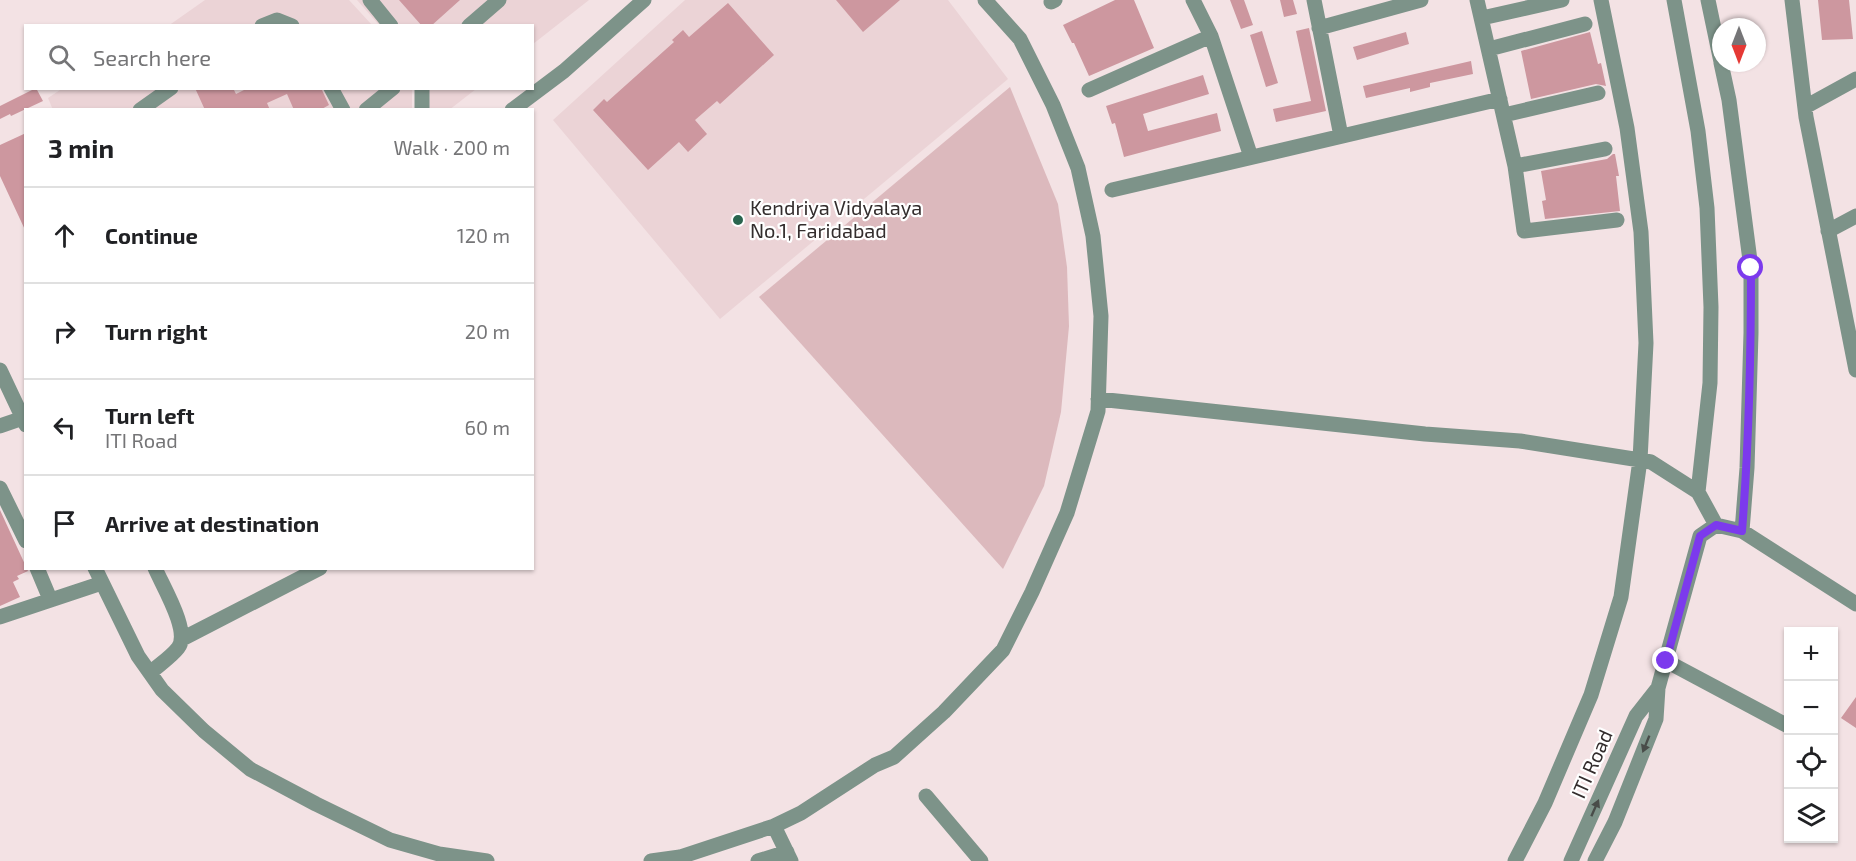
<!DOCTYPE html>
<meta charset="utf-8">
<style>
:root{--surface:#fff;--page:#f2f2f2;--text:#202124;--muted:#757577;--line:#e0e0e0}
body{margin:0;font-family:"Exo 2",sans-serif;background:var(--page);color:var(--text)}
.controls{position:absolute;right:18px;bottom:18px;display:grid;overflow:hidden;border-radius:0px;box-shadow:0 2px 4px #0004}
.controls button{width:54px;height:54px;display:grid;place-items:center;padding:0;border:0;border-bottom:2px solid var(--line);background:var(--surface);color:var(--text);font:30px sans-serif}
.compass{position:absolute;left:1712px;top:18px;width:54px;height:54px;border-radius:50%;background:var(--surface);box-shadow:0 2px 4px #0004;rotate:180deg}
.stop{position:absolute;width:18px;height:18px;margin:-14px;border:4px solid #7c3aed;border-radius:50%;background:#fff}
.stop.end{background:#7c3aed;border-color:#fff;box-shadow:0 2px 6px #0008}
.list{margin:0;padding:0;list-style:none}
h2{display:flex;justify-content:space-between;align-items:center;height:78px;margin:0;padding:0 24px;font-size:26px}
h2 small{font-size:20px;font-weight:400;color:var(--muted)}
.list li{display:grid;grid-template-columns:39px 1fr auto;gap:18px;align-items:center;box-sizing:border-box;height:96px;padding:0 24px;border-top:2px solid var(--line)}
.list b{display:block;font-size:22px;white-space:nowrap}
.list p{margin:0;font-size:20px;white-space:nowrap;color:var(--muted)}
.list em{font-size:20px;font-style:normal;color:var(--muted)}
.icon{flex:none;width:33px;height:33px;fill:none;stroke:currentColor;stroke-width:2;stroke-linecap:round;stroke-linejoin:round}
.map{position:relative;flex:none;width:1856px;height:861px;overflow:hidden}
.search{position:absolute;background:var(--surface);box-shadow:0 2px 4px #0004;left:24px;top:24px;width:510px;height:66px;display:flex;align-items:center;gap:15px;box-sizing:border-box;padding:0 21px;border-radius:0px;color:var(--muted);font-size:22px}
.panel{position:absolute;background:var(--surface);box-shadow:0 2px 4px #0004;left:24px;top:108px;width:510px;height:462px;border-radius:0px}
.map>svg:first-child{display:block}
.built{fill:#ebd3d6}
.green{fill:#dcb9bd}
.building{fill:#cd979f}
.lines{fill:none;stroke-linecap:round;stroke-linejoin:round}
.minor{stroke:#7d9389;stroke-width:15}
.oneway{fill:#494c49}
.route{stroke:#7c3aed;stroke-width:8}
.poi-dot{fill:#2a654f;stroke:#fff;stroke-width:2}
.labels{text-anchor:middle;stroke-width:4.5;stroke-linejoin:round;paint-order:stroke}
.poi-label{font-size:20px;fill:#332d2d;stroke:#fff;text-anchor:start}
.street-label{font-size:20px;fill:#332d2d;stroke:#fff}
</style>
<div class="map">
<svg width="1856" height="861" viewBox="0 0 1856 861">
<rect width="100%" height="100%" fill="#f3e2e4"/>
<path class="built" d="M205,0H349L372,25L168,26Z
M357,0H589L533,44L532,26L379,25Z
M685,0H948L1008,79L720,319L553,120Z
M63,88H412V109L53,110L48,98Z
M418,89H476L449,110L419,109Z"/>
<path class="green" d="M1010,87L1058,204L1067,267L1069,326L1061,412L1044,486L1003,569L759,297Z"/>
<path class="building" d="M399,0H460L431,26H422Z
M836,0H900L863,32Z
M1115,0H1134L1154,48L1089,76L1074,43H1072L1063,25Z
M1230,0H1244L1253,25L1241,29Z
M1280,0H1293L1297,14L1284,17Z
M1818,0H1849L1853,39L1822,40Z
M728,3L774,55L720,104L717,101L695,120L707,134L688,152L679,142L648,170L593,110L604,99L607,102L674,42L672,40L683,30L689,37Z
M1309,28L1326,111L1276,122L1273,109L1311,101L1296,31Z
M1262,31L1278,83L1266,87L1250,35Z
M1406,32L1409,44L1357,60L1353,47Z
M1590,32L1598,64L1601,63L1606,86L1596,84L1531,99L1521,51Z
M1471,61L1473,74L1430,83V87L1410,92V88L1366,98L1363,86Z
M1203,75L1209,94L1143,114L1148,131L1217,113L1221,131L1124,157L1115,123L1112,124L1106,106Z
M36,88L43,101L11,116L10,114L0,119V106Z
M195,88H233L236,94L248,88H321L329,105L320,110H294L287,94L267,103L270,110H205Z
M26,133V232L0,176V145Z
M1613,154H1615L1619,176H1616L1620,211L1545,219L1542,201L1546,200L1541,171L1607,159Z
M0,510L28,571L17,576L19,579L13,582L20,597L0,606Z
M1856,697V728L1841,718Z"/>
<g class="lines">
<path class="minor" d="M370,0L391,26
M1193,0L1211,36L1251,157
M1314,0L1341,136
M1477,0L1515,166L1524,231L1617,220
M1674,0L1698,131L1707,208L1711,307L1710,383L1698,492
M1708,0L1721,62
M1792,0L1806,117L1856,370
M1051,2L1055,0
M1482,18L1562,0
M262,26L277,20L292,26
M469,26L499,0
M1319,28L1421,0
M1489,49L1585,24
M1721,63L1729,100L1751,268V333L1747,468L1742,531
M331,88L343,110
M1089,90L1211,36
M1805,107L1856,79
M140,110L171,88
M366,110L393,88
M422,110V88
M512,110L564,71L644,0
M1504,115L1598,93
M1515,166L1605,149
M1112,190L1500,99
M1828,231L1856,216
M0,370L26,425
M1098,399L1425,434L1520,441L1640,460L1651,462L1698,492L1716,525
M0,426L26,417
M0,488L26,541
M37,568L50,599
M95,568L138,656L162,690L204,731L250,769L316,804L390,840L439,854L487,861
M0,617L102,583
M182,639L320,568
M1666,661L1788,726
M150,673C159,665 171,657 178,648C191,632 162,585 155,568
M926,796L981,861
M774,826L791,861
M651,861L680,857L774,826L801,813L875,765L894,757L944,712L1003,650L1032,592L1067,513L1098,411L1101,316L1093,236L1078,168L1053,105L1020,39L985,0
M758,861L787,852
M1515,861L1545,803L1591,695L1621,597L1640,460L1646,343L1641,232L1627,128L1601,0
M1571,861L1636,716L1658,688
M1595,861L1615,822L1656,719L1658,688L1700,536L1716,525L1742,531L1856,604"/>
</g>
<defs><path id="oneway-solid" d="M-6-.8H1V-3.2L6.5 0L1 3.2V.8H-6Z" transform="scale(1.5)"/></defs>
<g class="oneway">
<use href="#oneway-solid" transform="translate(1646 744) rotate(112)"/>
<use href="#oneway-solid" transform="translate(1595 808) rotate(-66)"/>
</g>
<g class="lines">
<path class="route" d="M1666,661L1700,536L1716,525L1742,531C1749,443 1751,356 1751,268"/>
</g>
<circle class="poi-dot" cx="738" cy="220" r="6"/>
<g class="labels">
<g class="poi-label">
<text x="750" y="215">Kendriya Vidyalaya<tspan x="750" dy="23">No.1, Faridabad</tspan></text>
</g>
<g class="street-label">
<text transform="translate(1592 764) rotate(-66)" y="7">ITI Road</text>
</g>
</g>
</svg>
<div class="controls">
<button>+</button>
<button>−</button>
<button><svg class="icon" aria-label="locate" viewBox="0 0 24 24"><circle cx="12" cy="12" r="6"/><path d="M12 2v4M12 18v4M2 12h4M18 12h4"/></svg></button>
<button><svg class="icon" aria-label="layers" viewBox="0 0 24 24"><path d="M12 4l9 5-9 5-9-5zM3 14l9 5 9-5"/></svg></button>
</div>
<svg class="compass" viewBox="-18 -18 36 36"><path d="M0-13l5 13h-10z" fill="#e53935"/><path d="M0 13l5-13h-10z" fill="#757577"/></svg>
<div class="stop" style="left:1751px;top:268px"></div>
<div class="stop end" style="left:1666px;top:661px"></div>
<div class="search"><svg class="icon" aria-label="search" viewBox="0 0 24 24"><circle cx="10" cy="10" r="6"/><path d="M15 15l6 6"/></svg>Search here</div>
<section class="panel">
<h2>3 min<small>Walk · 200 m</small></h2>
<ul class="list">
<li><svg class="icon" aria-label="ahead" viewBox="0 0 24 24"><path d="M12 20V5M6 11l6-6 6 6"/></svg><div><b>Continue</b></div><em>120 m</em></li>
<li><svg class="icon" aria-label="right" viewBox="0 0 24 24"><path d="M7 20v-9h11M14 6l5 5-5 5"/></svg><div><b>Turn right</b></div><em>20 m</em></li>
<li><svg class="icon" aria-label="left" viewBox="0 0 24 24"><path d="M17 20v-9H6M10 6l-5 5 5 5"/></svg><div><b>Turn left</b><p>ITI Road</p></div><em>60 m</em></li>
<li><svg class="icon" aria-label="arrive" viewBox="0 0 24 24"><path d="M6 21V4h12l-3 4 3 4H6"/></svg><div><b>Arrive at destination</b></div></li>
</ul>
</section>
</div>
